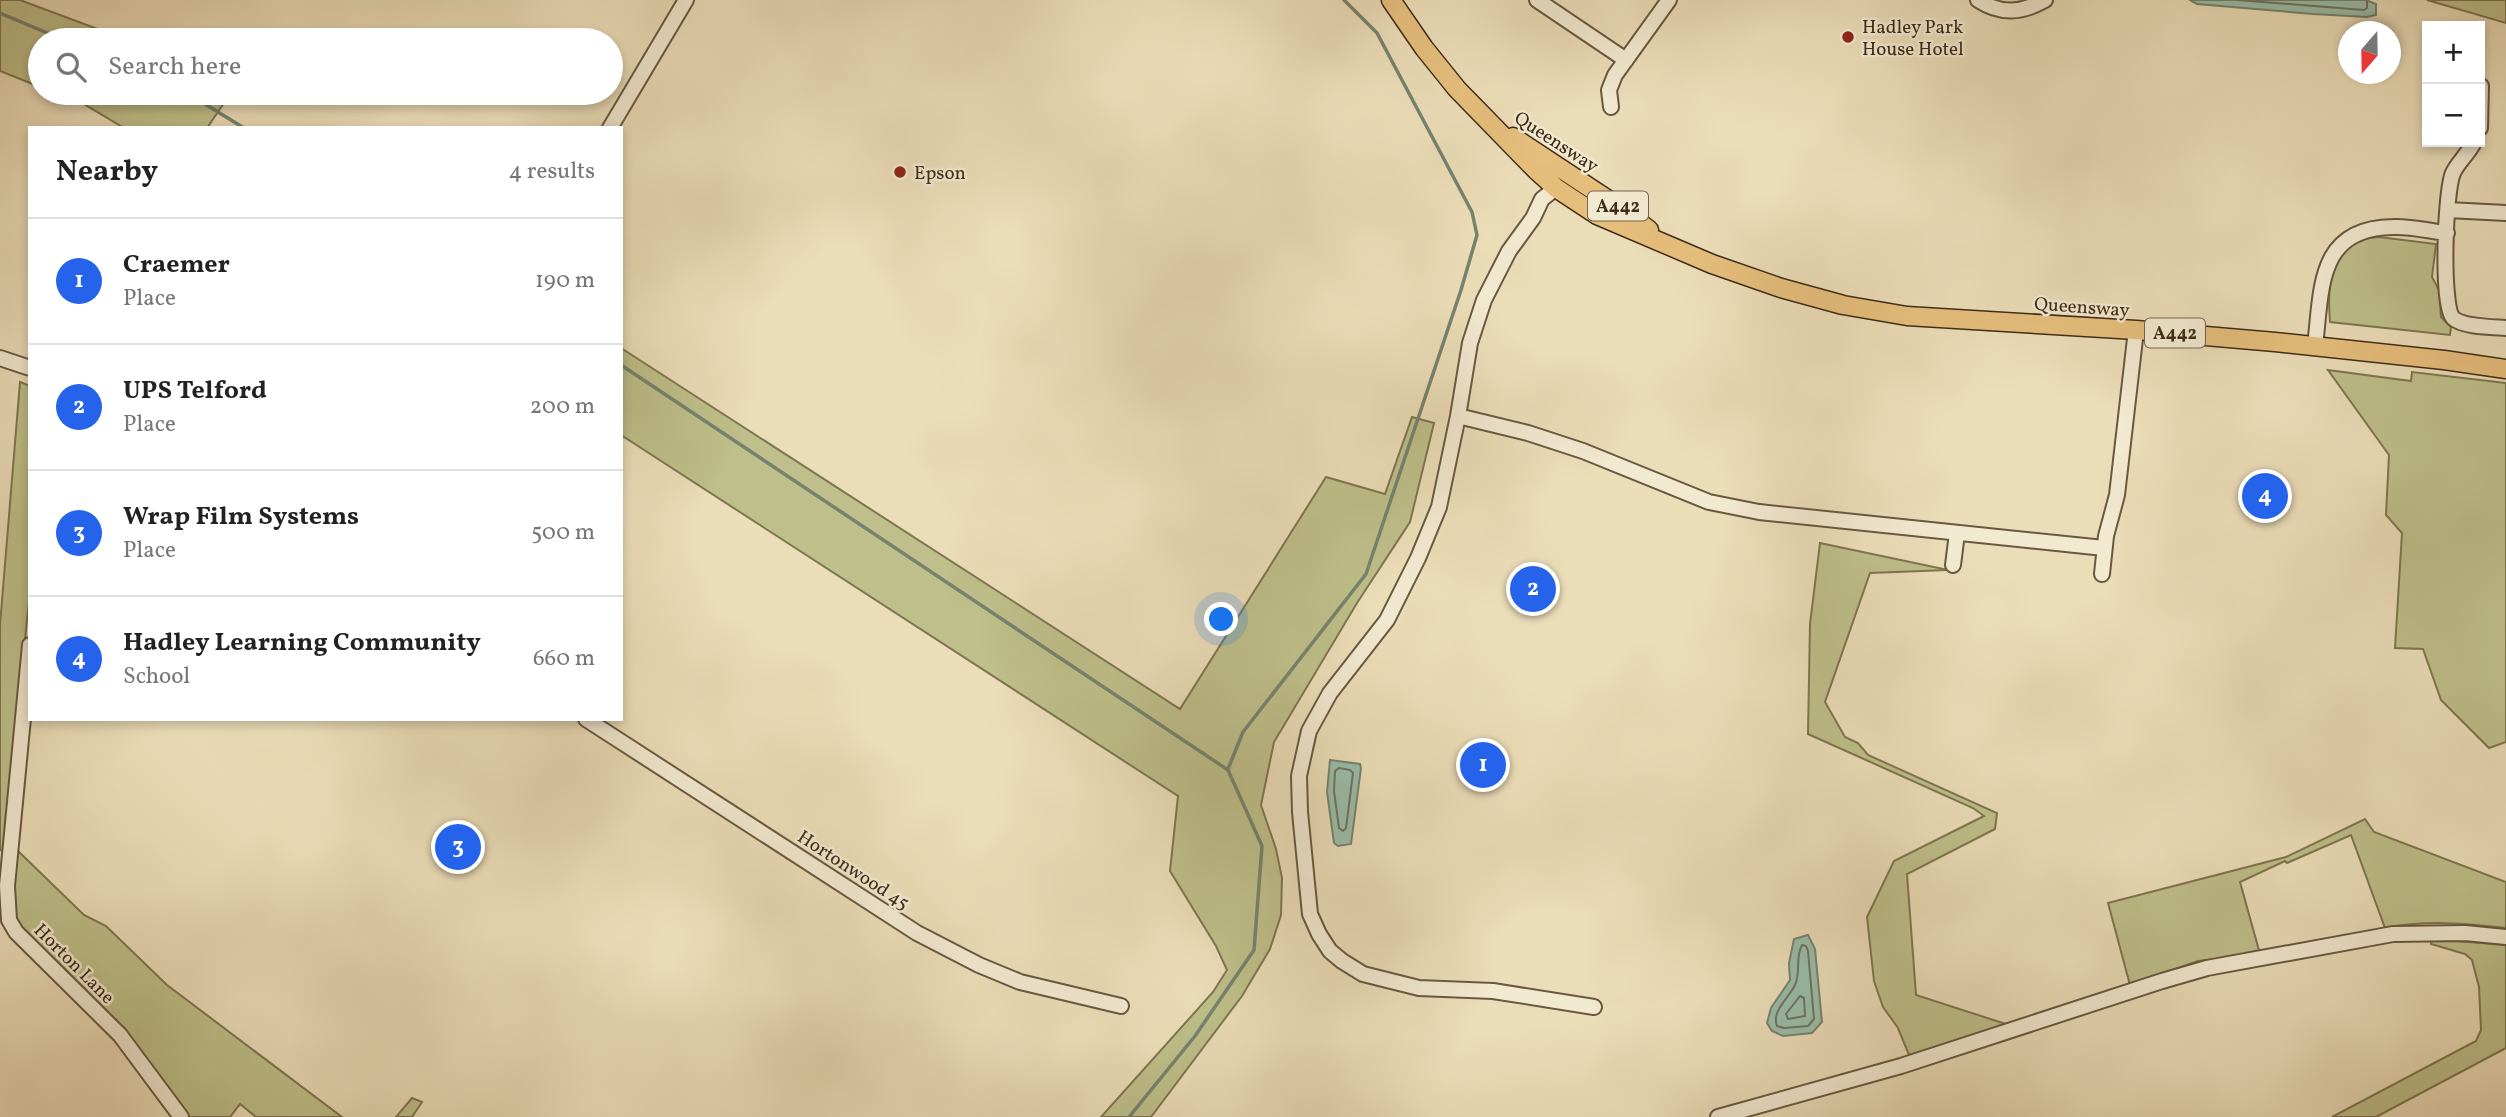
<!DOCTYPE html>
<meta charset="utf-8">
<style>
:root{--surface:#fff;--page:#f2f2f2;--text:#222;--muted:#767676;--line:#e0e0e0;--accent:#2563eb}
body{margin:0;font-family:Vollkorn,serif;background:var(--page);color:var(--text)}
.controls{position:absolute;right:21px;top:21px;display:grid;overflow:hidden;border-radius:0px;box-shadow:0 4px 10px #0003}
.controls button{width:63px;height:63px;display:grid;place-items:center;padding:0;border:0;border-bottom:2px solid var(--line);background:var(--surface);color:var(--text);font:35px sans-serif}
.compass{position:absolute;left:2338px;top:21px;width:63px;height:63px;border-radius:50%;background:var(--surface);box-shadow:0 4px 10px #0003;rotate:200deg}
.you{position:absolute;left:1222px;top:620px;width:24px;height:24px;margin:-18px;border:5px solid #fff;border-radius:50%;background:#1a73e8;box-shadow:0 0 0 10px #1a73e833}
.badge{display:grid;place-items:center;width:46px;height:46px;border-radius:50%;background:var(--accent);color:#fff;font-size:23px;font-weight:700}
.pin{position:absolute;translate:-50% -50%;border:4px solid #fff;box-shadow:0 2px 7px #0006}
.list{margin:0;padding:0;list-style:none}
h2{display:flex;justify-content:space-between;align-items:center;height:91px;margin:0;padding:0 28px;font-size:30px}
h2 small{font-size:23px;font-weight:400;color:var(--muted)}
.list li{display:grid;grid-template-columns:46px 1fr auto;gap:21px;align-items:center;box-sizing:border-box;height:126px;padding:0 28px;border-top:2px solid var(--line)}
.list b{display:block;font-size:26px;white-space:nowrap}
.list p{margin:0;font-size:23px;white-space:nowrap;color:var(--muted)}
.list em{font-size:23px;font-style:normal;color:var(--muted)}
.icon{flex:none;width:38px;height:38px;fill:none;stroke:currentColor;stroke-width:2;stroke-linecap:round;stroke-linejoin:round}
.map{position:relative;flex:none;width:2506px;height:1117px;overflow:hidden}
.search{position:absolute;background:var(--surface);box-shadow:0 4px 10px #0003;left:28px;top:28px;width:595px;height:77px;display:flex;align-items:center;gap:18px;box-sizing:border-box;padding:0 24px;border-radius:38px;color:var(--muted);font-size:26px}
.panel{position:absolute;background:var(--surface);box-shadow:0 4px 10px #0003;left:28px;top:126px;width:595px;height:595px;border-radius:0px}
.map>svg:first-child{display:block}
.green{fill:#bebf8a;stroke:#7e7551;stroke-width:2}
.water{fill:#99bda9;stroke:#75836f;stroke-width:2}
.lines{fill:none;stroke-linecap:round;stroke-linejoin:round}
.shore{stroke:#6c7460;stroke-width:2}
.stream{stroke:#75836f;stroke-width:3.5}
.minor-casing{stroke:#695840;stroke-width:18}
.major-casing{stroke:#3e2b18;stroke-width:21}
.minor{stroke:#f2e9d1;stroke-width:14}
.major{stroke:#e6be7c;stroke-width:18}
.poi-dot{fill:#8f2418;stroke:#f2e9d1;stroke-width:2.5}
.labels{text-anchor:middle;stroke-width:5;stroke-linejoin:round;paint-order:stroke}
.shield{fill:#f2e9d1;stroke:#746450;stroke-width:2}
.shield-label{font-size:18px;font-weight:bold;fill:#3e2b18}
.poi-label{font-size:19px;fill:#3e2b18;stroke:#f2e9d1;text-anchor:start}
.street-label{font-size:19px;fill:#3e2b18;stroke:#f2e9d1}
</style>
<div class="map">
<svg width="2506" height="1117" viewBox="0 0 2506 1117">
<rect width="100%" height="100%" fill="#ebddb8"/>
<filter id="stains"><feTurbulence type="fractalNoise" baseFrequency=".00286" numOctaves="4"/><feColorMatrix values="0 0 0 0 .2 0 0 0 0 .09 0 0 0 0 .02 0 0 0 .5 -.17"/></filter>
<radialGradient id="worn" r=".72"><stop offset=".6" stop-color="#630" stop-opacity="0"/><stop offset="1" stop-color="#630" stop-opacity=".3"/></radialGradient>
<path class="green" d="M0,0H20L127,40H40V87L0,71Z
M2427,0H2506V23Z
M57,93H211L224,103L207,128H124L77,100Z
M2379,237L2436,244L2432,277L2439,290L2441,317L2451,327L2450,335L2330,322C2328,297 2327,259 2351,243C2358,238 2371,238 2379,237Z
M621,348L1180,709L1326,477L1385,494L1412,417L1434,423L1410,522L1357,603L1274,742L1261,805L1276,849L1282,878L1281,915L1270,949L1242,996L1151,1117H1101L1213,992L1227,970L1216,946L1170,871L1178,796L621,435Z
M2328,370L2411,381L2412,372L2506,383V742L2489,748L2441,700L2423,649L2395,648L2402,533L2386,515L2389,455Z
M20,382L30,386V591L3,851L0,850V625Z
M1820,543L1948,570L1870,573L1825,702L1845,737L1858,743L1868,755L1997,813L1995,829L1907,874L1916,995L2009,1025L1909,1055L1898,1028L1883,1007L1874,981L1867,917L1894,861L1984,816L1973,808L1808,734L1810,624Z
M2365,819L2374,832L2506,882V928C2466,923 2424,920 2385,928L2351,835L2287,863L2285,861L2240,882L2260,954L2198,961L2130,985L2108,903L2286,857Z
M18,851L84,915L106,926L167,985L342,1117H256L240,1104L230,1117H187L44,951L16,922L12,902Z
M2431,939L2506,945V1048L2376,1117H2332L2476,1041L2481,1030L2479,987L2472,960L2465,954L2431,944Z
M412,1098L422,1102L412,1117H396Z"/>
<path class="water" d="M2190,0H2366L2376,4V15L2367,17L2313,14L2197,4Z
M1330,760L1360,764L1361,768L1351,844L1338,846L1334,843L1327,792Z
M1808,935L1815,949L1822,1022L1812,1033L1783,1036L1772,1031L1767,1023L1771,1008L1790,980L1789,963L1794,939Z"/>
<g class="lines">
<path class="shore" d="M2237,0L2364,10L2367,8V0
M1339,768L1350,770L1353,773L1346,828L1343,831L1339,828L1334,791L1335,771Z
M1802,945L1806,946L1808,951L1814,1019L1808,1026L1784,1028L1777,1026C1771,1011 1789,998 1795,985C1801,973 1795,957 1802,945Z
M1800,996L1804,998L1805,1016L1788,1019L1786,1014Z"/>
<path class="stream" d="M0,13L64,40
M187,93L244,128
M621,365L1228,770L1262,846L1254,950L1195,1036L1129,1117
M1228,769L1243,732L1366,574L1461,290L1477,235L1472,212L1377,33L1344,0"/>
<g class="minor-casing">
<path id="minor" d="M1537,0L1626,60
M1978,0C2001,15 2022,13 2045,0
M1611,107L1609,90L1615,75L1669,0
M610,128L686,0
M2480,128L2481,86
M2474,142C2469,153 2458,162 2453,173C2445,191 2441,305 2453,318C2462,327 2493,327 2506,328
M1556,188L1542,199L1533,218L1509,251L1484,300L1470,343L1458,416L1439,507L1418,558L1387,620L1330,693L1309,731L1299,776L1300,812L1310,914L1319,934L1330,951L1342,961L1363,974L1419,988L1493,991L1594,1007
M2448,210L2506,213
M2315,346C2322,288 2317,228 2393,227C2410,226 2429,231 2447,233
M0,358L30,368
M1458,416L1528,433L1583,451L1709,502L1759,512L2104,548
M1953,565L1957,533
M2102,574L2106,536L2117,495L2136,330
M30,645L7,886L9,920L16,932L120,1035L181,1117
M586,719L917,933L979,965L1020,982L1121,1006
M1718,1117L1901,1066L2162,981L2207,968L2393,934L2465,933L2506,937"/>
</g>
<g class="major-casing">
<path id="major" d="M1391,0L1424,48L1457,89L1536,170L1556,188L1597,215L1712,264L1781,288L1843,305L1907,316L2136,330L2275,342L2444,360L2506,369
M1513,137L1619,207L1649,230"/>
</g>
<use href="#minor" class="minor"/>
<use href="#major" class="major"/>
</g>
<g class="poi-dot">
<circle cx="1848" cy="37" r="7"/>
<circle cx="900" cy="172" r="7"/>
</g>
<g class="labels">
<g class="shield">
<rect x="1588" y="191.5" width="60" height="29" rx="5"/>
<rect x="2145" y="318.5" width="60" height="29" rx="5"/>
</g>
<g class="shield-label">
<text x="1618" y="212">A442</text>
<text x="2175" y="339">A442</text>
</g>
<g class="poi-label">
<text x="1862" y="33">Hadley Park<tspan x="1862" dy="22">House Hotel</tspan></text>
<text x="914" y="179">Epson</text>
</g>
<g class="street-label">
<text transform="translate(1557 141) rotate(33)" y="7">Queensway</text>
<text transform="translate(2082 306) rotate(4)" y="7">Queensway</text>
<text transform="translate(854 869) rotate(33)" y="7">Hortonwood 45</text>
<text transform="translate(75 963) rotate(45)" y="7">Horton Lane</text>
</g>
</g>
<rect width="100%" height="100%" filter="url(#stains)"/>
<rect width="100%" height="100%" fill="url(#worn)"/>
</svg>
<div class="controls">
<button>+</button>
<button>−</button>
</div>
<svg class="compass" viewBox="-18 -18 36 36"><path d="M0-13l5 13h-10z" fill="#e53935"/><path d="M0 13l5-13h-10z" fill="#767676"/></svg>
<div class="you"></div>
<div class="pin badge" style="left:1483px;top:765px">1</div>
<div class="pin badge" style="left:1533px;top:589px">2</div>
<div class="pin badge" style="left:458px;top:847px">3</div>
<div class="pin badge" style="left:2265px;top:496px">4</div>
<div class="search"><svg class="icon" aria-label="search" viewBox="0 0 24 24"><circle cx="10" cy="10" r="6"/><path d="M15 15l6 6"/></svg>Search here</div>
<section class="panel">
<h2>Nearby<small>4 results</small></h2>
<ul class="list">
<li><span class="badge">1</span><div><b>Craemer</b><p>Place</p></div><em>190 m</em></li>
<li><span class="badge">2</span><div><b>UPS Telford</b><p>Place</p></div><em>200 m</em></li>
<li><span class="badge">3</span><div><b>Wrap Film Systems</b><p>Place</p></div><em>500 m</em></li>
<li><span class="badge">4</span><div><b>Hadley Learning Community</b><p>School</p></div><em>660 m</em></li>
</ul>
</section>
</div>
